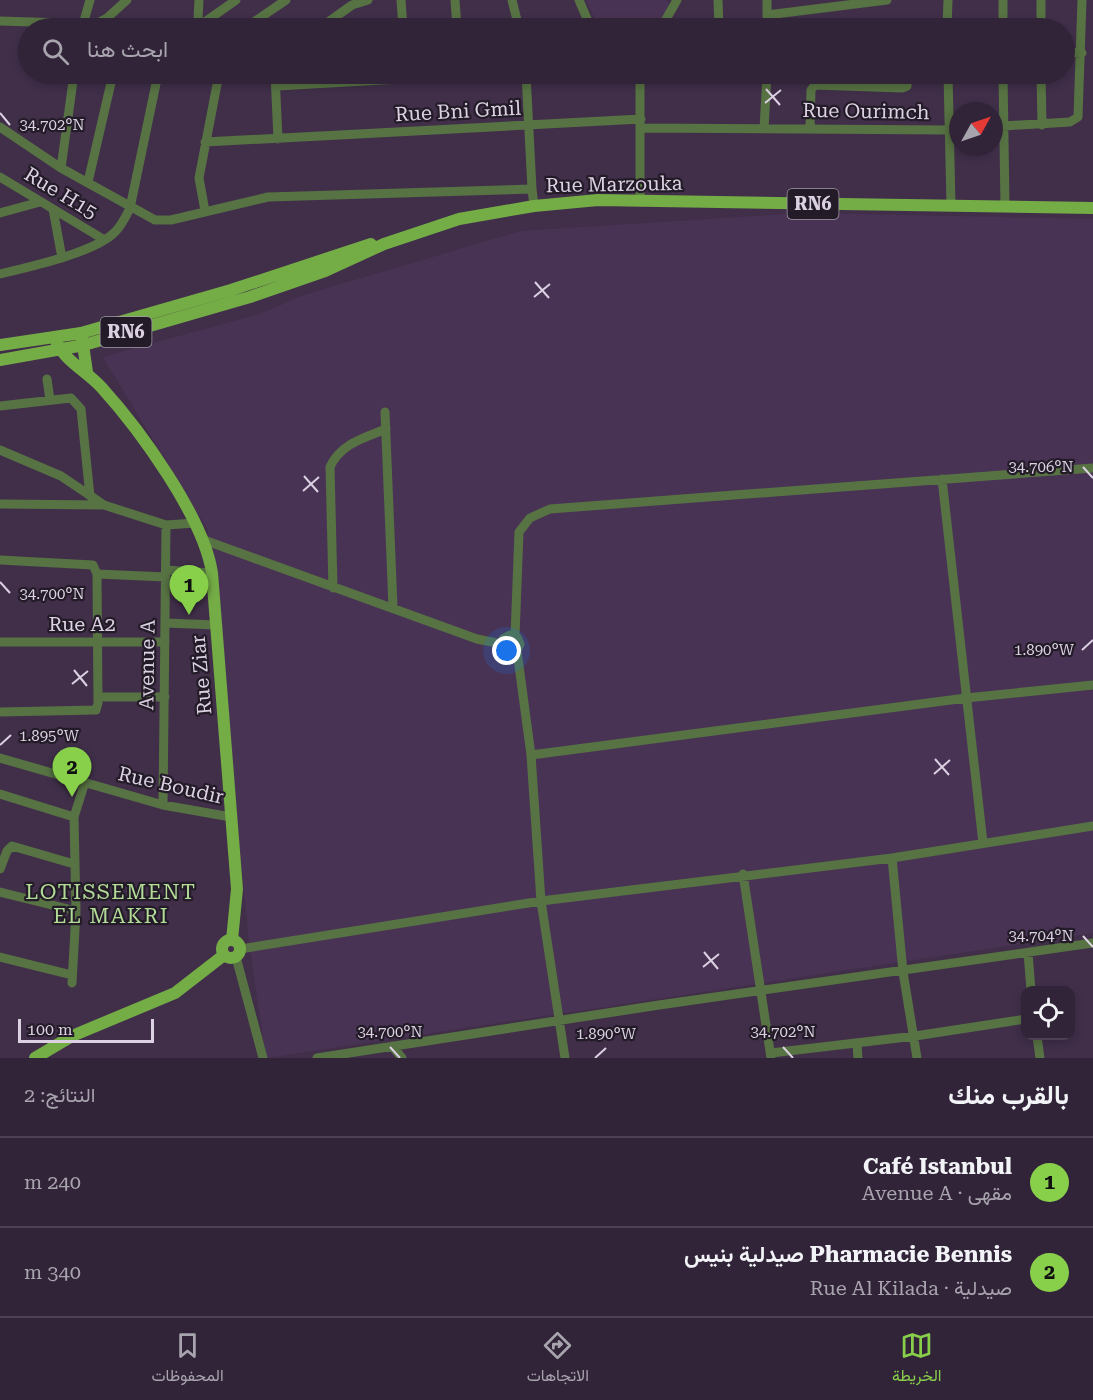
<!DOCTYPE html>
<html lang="ar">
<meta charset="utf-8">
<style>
:root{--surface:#312338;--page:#392b40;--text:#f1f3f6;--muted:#a8a4ae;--line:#4c4053;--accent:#88cf4a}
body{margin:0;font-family:"Roboto Serif",Vazirmatn,serif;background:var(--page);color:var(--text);direction:rtl}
.controls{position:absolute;right:18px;bottom:18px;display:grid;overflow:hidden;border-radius:12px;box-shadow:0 3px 9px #0003}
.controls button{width:54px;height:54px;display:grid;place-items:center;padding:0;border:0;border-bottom:2px solid var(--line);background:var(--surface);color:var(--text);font:30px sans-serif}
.compass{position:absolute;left:949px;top:102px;width:54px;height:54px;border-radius:50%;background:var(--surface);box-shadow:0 3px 9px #0003;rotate:50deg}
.scale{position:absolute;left:18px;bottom:15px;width:136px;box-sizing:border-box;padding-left:6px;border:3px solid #dbd1e2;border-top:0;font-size:16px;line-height:21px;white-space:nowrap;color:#dbd1e2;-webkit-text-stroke:4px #231b27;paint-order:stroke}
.you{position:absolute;left:507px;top:651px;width:21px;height:21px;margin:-15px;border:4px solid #fff;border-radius:50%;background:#1a73e8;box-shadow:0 0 0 9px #1a73e833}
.badge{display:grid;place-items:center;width:39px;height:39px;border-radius:50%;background:var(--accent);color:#111;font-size:20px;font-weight:700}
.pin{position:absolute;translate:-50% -50px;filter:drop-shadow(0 2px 3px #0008)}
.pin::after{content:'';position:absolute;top:32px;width:21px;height:18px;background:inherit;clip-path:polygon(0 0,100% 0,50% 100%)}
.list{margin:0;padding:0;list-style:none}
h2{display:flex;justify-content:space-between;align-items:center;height:78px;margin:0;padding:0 24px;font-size:26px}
h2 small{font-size:20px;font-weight:400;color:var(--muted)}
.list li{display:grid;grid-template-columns:39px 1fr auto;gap:18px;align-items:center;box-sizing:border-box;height:90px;padding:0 24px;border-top:2px solid var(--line)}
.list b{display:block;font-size:22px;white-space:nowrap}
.list p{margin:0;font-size:20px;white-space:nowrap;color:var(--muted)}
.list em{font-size:20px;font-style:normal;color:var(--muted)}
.icon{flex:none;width:33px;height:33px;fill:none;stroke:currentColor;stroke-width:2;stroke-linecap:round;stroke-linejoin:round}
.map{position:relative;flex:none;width:1093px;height:1058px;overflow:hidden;direction:ltr}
.search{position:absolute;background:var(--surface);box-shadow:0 3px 9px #0003;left:18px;right:18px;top:18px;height:66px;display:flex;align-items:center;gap:15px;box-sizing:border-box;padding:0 21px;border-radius:33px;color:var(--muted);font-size:22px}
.sheet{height:258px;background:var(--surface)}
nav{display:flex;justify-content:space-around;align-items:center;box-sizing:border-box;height:84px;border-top:2px solid var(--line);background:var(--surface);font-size:16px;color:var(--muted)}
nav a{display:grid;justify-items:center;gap:3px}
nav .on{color:var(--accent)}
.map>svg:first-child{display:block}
.built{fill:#493355}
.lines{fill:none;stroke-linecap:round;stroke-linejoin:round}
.minor{stroke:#577343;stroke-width:9}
.major{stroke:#74ac46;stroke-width:12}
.ticks{fill:none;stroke:#dbd1e2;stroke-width:2}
.labels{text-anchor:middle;stroke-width:4.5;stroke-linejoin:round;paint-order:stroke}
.shield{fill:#231b27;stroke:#a49aaa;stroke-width:1.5}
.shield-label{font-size:18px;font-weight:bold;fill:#dbd1e2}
.street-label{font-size:20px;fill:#dbd1e2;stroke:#231b27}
.neighbourhood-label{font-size:21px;letter-spacing:1.5px;fill:#b3db98;stroke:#231b27}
.ticks-label{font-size:15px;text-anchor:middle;fill:#dbd1e2;stroke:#231b27;stroke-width:4.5;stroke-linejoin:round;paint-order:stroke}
</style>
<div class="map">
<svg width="1093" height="1058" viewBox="0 0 1093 1058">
<rect width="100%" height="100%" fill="#412f4a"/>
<path class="built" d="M586,0H667L671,10L656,28H599Z
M804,213L1093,219V933L266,1058L249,941L208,530L103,357L260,314L304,295L521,231Z"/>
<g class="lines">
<path class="minor" d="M199,0L198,19L205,28
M401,0L403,28
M455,0L457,28
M512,0L519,28
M579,0L591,28
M718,0L719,28
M767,0V28
M1003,0V28
M1041,0V28
M767,15L887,0
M0,21L96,24L107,18L127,0
M202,24L236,0
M82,28L90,0
M183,28L199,22
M245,28L286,0
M320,28L352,5L368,0
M661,28L677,0
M947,28L948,0
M1064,52L1082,53
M275,74L278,139
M526,74L532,189
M948,74L951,205
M1003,74L1005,206
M1041,74L1042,125
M640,78L680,74
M277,86L487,74
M1003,126L1070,122L1078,117L1082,0
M0,127L61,168L155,220H171L268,197L532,189L534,206
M641,128L948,130
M810,128L811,90L815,85L902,88L907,86V74
M764,129L767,74
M205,142L641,119
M61,168L74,74
M0,177L103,239
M88,182L113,74
M640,202V74
M53,209L62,258
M205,211L199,178L219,74
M0,213L40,202
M0,274C29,267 94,253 115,232C122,225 126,216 130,208L158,74
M47,379L50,400
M0,406L71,398L81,409L90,496
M385,412L393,607
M0,450L61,476L104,505L166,525L195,523
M942,479L983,843
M0,504L104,505
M204,540L477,639L502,644L509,653L517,651L520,644L517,637L510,635L503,639L502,644
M0,560L93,565L97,574L98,703L96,710L0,712
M166,570L212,573
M97,574L166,577
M333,588L330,467C340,444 364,438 386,429
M166,623L216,625
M515,636L519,532L530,518L550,509L1093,468
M0,642H165
M517,651L531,755L541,901L565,1058
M98,697H165
M531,755L966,698L1093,685
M0,758L163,805L231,817
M0,794L74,817
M163,805L166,525
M892,858L903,972L917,1058
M0,869L7,851L12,846L74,864
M743,874L771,1058
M0,892L76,911
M240,949L541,901L892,858L1093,826
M1028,953L1031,990
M0,957L72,975
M236,957L263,1058
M72,983L76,911L74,817L85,782
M1037,1036L1040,1058
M857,1044L858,1058
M392,1046L402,1058
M771,1053L915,1036L1026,1019
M317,1058L659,1005L1093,943"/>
<path class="major" d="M55,338C63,361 86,370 102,388C140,430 204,518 212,573L237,889L232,940
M82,338L87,372
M0,345L81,333L231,290L371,244
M0,360L84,345L250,297L325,271L384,244L459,219L534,206L598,200L1093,208
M222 949a9 9 0 1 1 18 0a9 9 0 1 1-18 0Z
M35,1058L72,1036L175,993L224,955"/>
</g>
<path class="ticks" d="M766,89L780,105M765,103L781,90M0,113L10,125M535,282L549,298M534,297L550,284M1083,467L1093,478M304,476L318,492M303,491L319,477M0,582L10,593M1082,650L1093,640M74,670L87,686M72,684L88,671M0,745L11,735M935,759L949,775M934,774L950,760M1083,936L1093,947M704,952L718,969M703,967L719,954M390,1047L400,1058M783,1047L793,1058M595,1058L606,1048"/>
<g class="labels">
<g class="shield">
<rect x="787.5" y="189" width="51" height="30" rx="4.5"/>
<rect x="100.5" y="317" width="51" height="30" rx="4.5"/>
</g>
<g class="shield-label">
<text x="813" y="210">RN6</text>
<text x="126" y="338">RN6</text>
</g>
<g class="street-label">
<text transform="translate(458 111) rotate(-3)" y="7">Rue Bni Gmil</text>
<text transform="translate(866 111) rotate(1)" y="7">Rue Ourimch</text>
<text transform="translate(614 184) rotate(-1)" y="7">Rue Marzouka</text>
<text transform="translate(61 193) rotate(31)" y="7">Rue H15</text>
<text x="82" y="631">Rue A2</text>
<text transform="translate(147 665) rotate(-89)" y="7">Avenue A</text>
<text transform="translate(201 675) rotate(-95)" y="7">Rue Ziar</text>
<text transform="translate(171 785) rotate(13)" y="7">Rue Boudir</text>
</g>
<g class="neighbourhood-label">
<text x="111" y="899">LOTISSEMENT<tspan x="111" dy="24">EL MAKRI</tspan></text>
</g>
</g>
<g class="ticks-label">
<text x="52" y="130">34.702°N</text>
<text x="1041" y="472">34.706°N</text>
<text x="52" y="599">34.700°N</text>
<text x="1044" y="655">1.890°W</text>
<text x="49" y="741">1.895°W</text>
<text x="1041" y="941">34.704°N</text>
<text x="390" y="1037">34.700°N</text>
<text x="783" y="1037">34.702°N</text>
<text x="606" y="1039">1.890°W</text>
</g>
</svg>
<div class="controls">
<button><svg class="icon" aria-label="locate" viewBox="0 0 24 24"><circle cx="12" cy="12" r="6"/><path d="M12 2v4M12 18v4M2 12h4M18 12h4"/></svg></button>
</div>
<svg class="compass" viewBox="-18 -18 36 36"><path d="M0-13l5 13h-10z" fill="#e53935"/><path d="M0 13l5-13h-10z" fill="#a8a4ae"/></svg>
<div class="scale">100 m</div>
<div class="you"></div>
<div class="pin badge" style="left:189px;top:615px">1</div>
<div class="pin badge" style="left:72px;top:797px">2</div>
<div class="search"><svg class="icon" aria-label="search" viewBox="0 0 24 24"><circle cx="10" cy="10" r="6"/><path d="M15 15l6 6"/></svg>ابحث هنا</div>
</div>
<section class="sheet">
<h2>بالقرب منك<small>النتائج: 2</small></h2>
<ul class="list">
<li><span class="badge">1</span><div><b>Café Istanbul</b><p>مقهى · Avenue A</p></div><em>240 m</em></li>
<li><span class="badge">2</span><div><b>Pharmacie Bennis صيدلية بنيس</b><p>صيدلية · Rue Al Kilada</p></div><em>340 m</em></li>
</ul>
</section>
<nav>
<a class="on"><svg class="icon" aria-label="map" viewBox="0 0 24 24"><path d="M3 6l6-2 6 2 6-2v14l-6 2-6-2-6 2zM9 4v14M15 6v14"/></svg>الخريطة</a>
<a><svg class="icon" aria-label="directions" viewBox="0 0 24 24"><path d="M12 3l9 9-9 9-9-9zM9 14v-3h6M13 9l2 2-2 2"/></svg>الاتجاهات</a>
<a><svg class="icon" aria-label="saved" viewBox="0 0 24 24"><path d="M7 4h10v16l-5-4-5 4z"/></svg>المحفوظات</a>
</nav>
